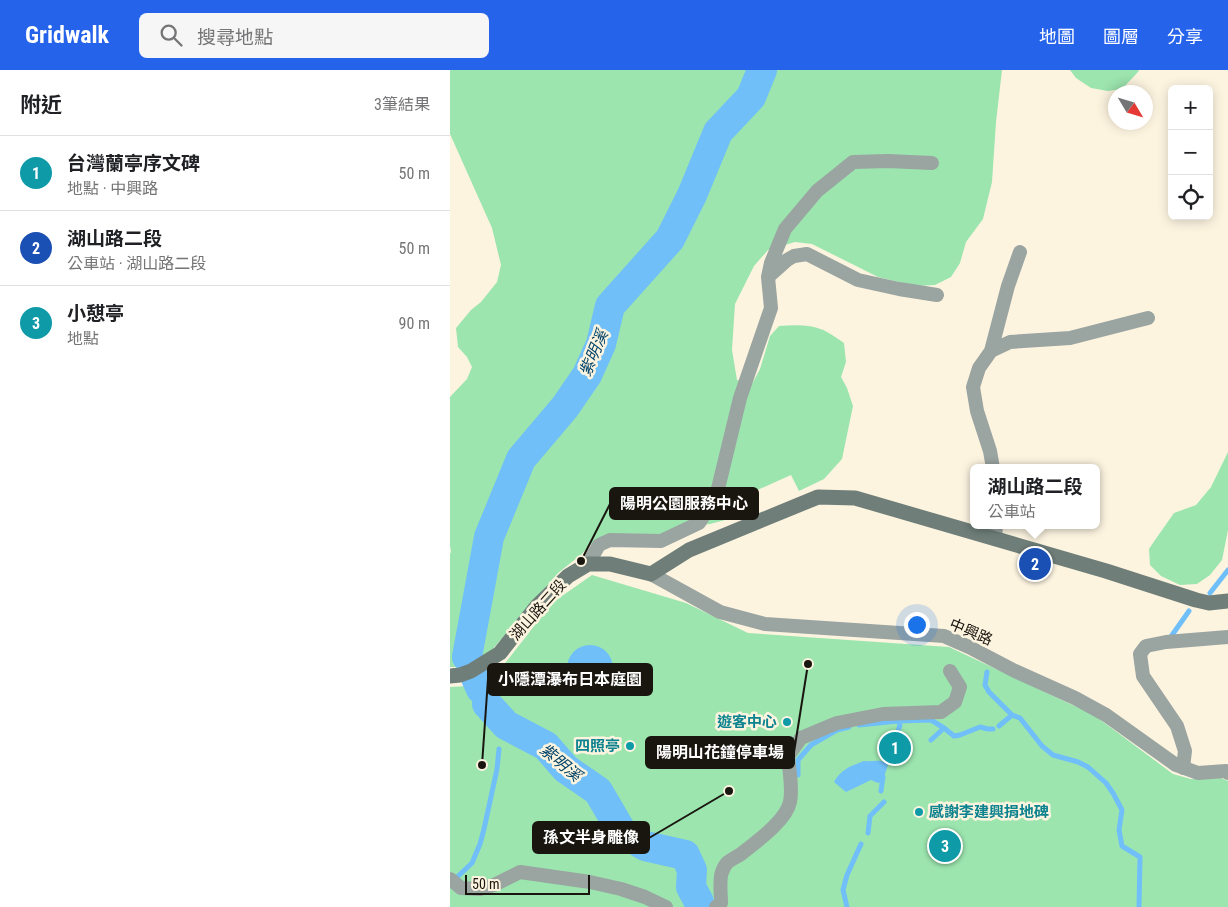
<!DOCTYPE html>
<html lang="zh-TW">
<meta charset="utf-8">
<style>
:root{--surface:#fff;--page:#f6f6f6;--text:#202124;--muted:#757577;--line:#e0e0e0;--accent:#2563eb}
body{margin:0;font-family:"Roboto Condensed","Noto Sans TC",sans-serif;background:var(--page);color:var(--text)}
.controls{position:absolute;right:15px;top:15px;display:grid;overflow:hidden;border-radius:8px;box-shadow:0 2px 12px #0003}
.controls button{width:45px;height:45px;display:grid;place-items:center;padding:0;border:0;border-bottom:1px solid var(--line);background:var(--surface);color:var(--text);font:25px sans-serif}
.compass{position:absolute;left:658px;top:15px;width:45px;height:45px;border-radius:50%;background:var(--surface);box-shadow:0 2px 12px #0003;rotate:128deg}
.scale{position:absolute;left:15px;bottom:12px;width:125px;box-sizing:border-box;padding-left:5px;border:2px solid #19160f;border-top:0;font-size:14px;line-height:18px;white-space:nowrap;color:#19160f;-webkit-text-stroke:4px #fdf4e0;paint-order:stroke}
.you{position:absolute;left:466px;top:554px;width:18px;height:18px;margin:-12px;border:4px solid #fff;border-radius:50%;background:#1a73e8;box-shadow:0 0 0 8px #1a73e833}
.badge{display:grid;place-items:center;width:32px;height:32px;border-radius:50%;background:var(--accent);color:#fff;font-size:16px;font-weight:700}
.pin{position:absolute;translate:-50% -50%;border:2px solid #fff;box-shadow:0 1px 5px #0006}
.popup{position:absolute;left:520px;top:394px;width:130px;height:65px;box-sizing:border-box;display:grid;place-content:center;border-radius:8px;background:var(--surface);filter:drop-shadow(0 1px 4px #0005);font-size:16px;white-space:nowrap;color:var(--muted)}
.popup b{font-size:19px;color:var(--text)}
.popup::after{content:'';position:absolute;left:50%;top:100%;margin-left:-10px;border:10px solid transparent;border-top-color:var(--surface)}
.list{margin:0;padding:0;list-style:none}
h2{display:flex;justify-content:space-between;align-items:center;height:65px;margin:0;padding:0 20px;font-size:21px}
h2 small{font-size:16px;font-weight:400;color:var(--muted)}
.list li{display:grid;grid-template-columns:32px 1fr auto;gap:15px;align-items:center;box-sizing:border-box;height:75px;padding:0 20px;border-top:1px solid var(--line)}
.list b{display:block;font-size:19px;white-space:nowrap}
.list p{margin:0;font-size:16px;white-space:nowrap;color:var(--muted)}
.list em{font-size:16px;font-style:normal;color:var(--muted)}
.icon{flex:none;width:28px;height:28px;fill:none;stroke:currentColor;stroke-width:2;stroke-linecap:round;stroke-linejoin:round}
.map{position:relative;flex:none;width:778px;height:837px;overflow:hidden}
header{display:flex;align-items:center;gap:30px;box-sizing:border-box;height:70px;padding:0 25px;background:var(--accent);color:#fff}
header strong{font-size:24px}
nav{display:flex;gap:28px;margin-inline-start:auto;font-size:18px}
.search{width:350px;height:45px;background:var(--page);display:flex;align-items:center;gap:12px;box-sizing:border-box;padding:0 18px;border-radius:8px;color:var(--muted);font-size:19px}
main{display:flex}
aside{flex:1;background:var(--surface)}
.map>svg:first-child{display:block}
.green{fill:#9ce5af}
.water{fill:#70bff8}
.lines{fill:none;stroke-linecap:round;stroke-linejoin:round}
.stream{stroke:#70bff8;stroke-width:5}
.river{stroke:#70bff8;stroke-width:30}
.street{stroke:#9aa4a1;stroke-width:14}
.secondary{stroke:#6f7e79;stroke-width:15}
.culture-dot{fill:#0f9aa8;stroke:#fdf4e0;stroke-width:2}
.labels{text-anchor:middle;stroke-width:5;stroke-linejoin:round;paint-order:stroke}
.street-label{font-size:15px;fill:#19160f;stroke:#fdf4e0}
.culture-label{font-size:15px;font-weight:bold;fill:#0d838f;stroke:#fdf4e0;text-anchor:end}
.water-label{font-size:16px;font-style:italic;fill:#004267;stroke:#fdf4e0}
.leader{fill:none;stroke:#19160f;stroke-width:2}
.callout-dot{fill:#19160f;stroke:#fdf4e0;stroke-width:2}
.callout{fill:#19160f;stroke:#19160f;stroke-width:2}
.callout-label{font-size:16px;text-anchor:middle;font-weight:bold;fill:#fff}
</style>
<header>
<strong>Gridwalk</strong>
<div class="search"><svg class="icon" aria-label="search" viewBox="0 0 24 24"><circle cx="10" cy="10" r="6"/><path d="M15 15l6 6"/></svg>搜尋地點</div>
<nav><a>地圖</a><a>圖層</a><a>分享</a></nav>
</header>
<main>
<aside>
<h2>附近<small>3筆結果</small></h2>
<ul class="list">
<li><span class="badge" style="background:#0f9aa8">1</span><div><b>台灣蘭亭序文碑</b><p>地點 · 中興路</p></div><em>50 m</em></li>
<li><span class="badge" style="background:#1a4fb4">2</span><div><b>湖山路二段</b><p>公車站 · 湖山路二段</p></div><em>50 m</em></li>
<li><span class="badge" style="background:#0f9aa8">3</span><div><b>小憇亭</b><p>地點</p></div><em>90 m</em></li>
</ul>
</aside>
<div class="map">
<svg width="778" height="837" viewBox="0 0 778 837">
<rect width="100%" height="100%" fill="#fdf4e0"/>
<path class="green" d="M0,0H552L546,52L542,112L533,149L516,172L510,193L501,207L485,215L466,216L428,207L362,174L345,172L318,180L304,196L285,234L282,280L287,310L302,314L310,299L320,266L329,256C345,255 363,254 377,262C383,265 388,269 394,273L396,292L391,307L397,318L403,336L392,389L374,409L349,421L341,405L292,427L298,444L260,454L226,458L209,466H173L140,475L132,484L108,503L42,580L26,591L10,597H0V484L1,482L0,476V327L17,309L22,297L17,287L8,277L6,258L21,240L31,232L47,212L51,195L42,158L0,64Z
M620,0H689L688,2L672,19L658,21L641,18L626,8Z
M778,382V460L772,490L760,505L747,514L730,515L711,506L700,495L699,479L705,470L724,443L746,435L761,417Z
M142,505L236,533L298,563L499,577L644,645L723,704L741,709L771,708L778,711V837H0V617L18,616L39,610L56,592L102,533Z"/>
<path class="water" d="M117 598a23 23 0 1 1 46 0a23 23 0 1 1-46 0Z
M414,691C422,692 430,689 437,693L438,695L433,710L431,712L428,713L421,710L396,722L384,712C391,699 401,696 414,691Z"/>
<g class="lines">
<path class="stream" d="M760,523L778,500
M720,568L739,541
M537,602L535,615L539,622L562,645L570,648L592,676L603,685L628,692L638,697L656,713L663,723L672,740L669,760L672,776L690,787L689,837
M409,655L448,651
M549,656L562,645
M55,660L56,655
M481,670L494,658
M441,683L450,655L448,651L481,650L494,658L504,666L510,665L530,657L538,659H543
M348,705V690L361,675L387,660L399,657
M431,721L433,707
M418,763L420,746L434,732
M4,810L22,793L30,774L34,759L47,699L49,679
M397,837L393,820L397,805L411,774"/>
<path class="river" d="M17,587L39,467L71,389L115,337L137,305L151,274L160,236L220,169L242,125L268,62L301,27L312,0
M26,608L31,619
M37,634L56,655L96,676L116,699L148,721L172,762L195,776L235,785L242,800L241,817L249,832"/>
<path class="street" d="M318,207L337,190L344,186L357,184L408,210L449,219L487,225
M541,281L558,216L570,182
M543,398L540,381L527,341L523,317L529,298L541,281L560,272L620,268L698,248
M545,469L546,455
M138,494L149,475L160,470L211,471L249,453L266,427L290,328L321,238L318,207L321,193L335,159L367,121L403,92L438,91L482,93
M201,504L270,542L315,554L494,566L519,577L565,601L625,628L656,645L726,695L748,703L776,701L778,703
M733,698L735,681L727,656L693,606L690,584L696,576L716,572L778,567
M0,809L11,818L30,819L44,815L70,802L140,812L171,819L195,827L216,837
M266,837L271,833C271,824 269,810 272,802C277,789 281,791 291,784C306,772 336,751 340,732C343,719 339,699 338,686L351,668L387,653L433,644L491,642L505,632L510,617L500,601"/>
<path class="secondary" d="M0,606L10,605L21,601L50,583L87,536L118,506L138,494H160L201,504L239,480L368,427L405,428L656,501L746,530L759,533L778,531"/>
</g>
<g class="culture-dot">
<circle cx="337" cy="652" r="5"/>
<circle cx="180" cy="676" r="5"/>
<circle cx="469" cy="742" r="5"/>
</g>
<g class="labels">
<g class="street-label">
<text transform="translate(88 540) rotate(-48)" y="5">湖山路二段</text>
<text transform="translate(521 562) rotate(23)" y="5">中興路</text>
</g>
<g class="culture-label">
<text x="327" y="657">遊客中心</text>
<text x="170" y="681">四照亭</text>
<text x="479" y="747" text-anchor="start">感謝李建興捐地碑</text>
</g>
<g class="water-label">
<text transform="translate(143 283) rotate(-67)" y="6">紫明溪</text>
<text transform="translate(111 692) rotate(40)" y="6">紫明溪</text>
</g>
</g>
<path class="leader" d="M131 491L160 434M32 695L38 609M358 594L344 682M279 721L199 768"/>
<g class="callout-dot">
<circle cx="131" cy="491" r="5"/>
<circle cx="32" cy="695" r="5"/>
<circle cx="358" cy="594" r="5"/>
<circle cx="279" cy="721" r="5"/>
</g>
<g class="callout">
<rect x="160" y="418" width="148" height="31" rx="5"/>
<rect x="38" y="594" width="164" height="31" rx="5"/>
<rect x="196" y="667" width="148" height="31" rx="5"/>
<rect x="83" y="752" width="116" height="31" rx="5"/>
</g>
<g class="callout-label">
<text x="234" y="439">陽明公園服務中心</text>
<text x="120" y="615">小隱潭瀑布日本庭園</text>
<text x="270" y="688">陽明山花鐘停車場</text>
<text x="141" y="773">孫文半身雕像</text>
</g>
</svg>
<div class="controls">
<button>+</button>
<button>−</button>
<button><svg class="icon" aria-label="locate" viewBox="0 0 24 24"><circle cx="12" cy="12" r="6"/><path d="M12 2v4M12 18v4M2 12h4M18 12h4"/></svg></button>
</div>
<svg class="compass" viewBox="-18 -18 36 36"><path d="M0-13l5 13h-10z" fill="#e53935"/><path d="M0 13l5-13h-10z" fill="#757577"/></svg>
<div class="scale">50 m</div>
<div class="you"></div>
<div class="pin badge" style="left:445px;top:678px;background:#0f9aa8">1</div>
<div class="pin badge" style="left:585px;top:494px;background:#1a4fb4">2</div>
<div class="popup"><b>湖山路二段</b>公車站</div>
<div class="pin badge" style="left:495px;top:776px;background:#0f9aa8">3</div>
</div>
</main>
